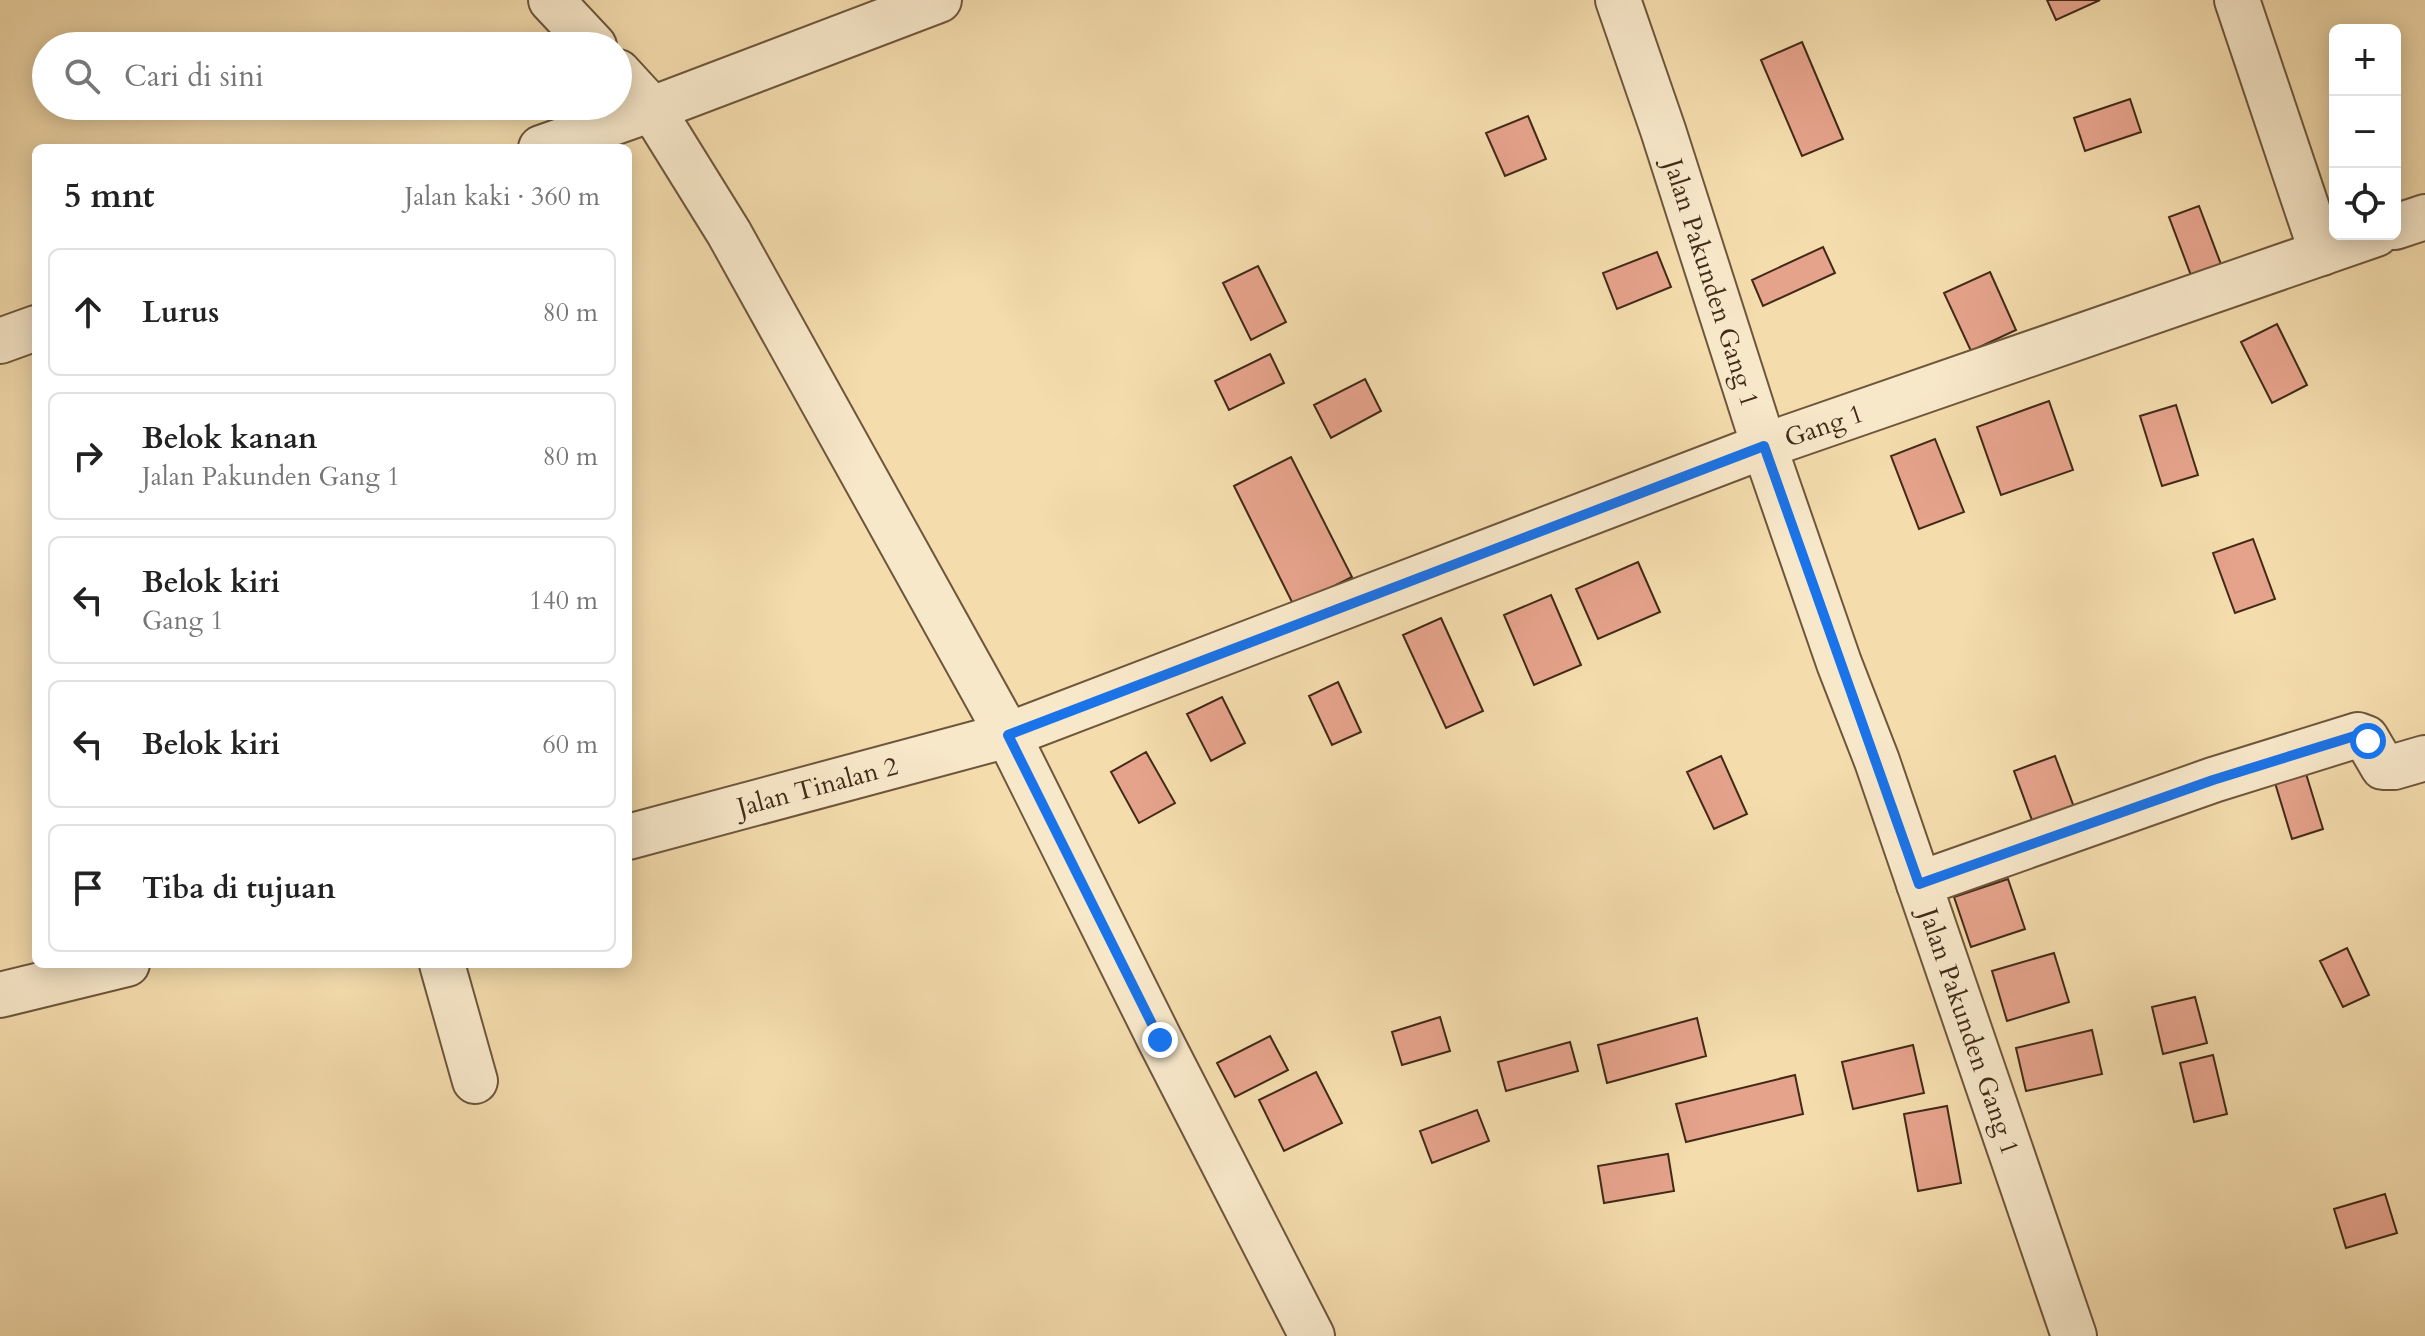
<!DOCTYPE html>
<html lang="id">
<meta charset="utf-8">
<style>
:root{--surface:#fff;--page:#f2f2f2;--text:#222;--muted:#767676;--line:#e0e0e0}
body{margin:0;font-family:Cardo,serif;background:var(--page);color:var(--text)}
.controls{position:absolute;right:24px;top:24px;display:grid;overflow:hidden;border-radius:12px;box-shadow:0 4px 20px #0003}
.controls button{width:72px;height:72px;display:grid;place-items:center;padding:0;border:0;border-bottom:2px solid var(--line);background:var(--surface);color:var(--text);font:40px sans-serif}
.stop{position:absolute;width:24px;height:24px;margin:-18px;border:6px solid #1a73e8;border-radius:50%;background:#fff}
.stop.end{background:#1a73e8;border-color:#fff;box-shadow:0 2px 8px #0008}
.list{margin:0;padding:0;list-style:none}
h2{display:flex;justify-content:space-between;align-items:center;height:104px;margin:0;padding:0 32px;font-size:34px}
h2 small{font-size:26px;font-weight:400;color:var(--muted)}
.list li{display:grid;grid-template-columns:52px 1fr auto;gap:24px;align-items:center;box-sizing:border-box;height:128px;margin:0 16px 16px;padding:0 16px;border:2px solid var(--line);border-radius:12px}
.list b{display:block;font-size:30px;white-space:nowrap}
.list p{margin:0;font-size:26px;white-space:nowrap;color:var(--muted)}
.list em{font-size:26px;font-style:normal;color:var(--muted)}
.icon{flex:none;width:44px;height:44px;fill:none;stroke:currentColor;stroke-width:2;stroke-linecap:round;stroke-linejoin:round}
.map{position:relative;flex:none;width:2425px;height:1336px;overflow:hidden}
.search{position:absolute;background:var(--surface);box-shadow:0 4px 20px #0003;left:32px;top:32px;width:600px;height:88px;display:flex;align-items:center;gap:20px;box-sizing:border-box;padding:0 28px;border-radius:44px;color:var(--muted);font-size:30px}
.panel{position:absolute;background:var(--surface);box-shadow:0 4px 20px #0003;left:32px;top:144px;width:600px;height:824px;border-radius:12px}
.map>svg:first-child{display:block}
.building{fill:#e6a38c;stroke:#412a17;stroke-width:2}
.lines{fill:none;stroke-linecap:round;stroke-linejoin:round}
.minor-casing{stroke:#6e563c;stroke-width:48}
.minor{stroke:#f8e8ca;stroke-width:44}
.route{stroke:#1a73e8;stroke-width:10}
.labels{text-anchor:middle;stroke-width:8;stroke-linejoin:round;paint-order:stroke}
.street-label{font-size:26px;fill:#412a17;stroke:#f8e8ca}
</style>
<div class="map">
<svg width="2425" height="1336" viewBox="0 0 2425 1336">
<rect width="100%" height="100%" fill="#f4dcad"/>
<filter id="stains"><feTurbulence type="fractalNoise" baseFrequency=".0025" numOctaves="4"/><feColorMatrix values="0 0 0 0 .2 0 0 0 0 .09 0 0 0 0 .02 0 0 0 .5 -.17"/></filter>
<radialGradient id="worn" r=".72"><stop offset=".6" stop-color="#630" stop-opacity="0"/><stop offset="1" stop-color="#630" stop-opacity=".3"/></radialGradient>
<path class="building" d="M2047,0H2100L2056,20Z
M1802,42L1843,139L1802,156L1761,60Z
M2130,99L2141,132L2085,151L2074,118Z
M1528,116L1546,159L1505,176L1486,133Z
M2199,206L2222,267L2192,278L2169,217Z
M1823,247L1835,273L1763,306L1752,280Z
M1657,252L1671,287L1617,309L1603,273Z
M1258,266L1286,322L1251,340L1223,283Z
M1990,272L2016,330L1971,351L1944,293Z
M2277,324L2307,385L2272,403L2241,342Z
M1270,354L1284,383L1229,410L1215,381Z
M1365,379L1381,411L1331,438L1314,405Z
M2049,401L2073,470L2001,495L1977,427Z
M2176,405L2198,475L2162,486L2140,416Z
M1935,439L1964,512L1919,529L1891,456Z
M1291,457L1352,577L1294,606L1234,486Z
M2253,539L2275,599L2235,613L2213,553Z
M1638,562L1660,612L1598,639L1576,589Z
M1551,595L1581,665L1534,685L1504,615Z
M1441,618L1483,711L1446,728L1403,635Z
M1338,682L1361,732L1332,745L1309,696Z
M1222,697L1245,743L1211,761L1187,714Z
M1146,752L1175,803L1139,823L1111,772Z
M1721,756L1747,814L1714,829L1687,772Z
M2055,756L2078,818L2037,834L2014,771Z
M2303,764L2323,829L2292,839L2272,773Z
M2008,879L2025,929L1971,947L1954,897Z
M2347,948L2369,995L2343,1007L2320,961Z
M2054,953L2069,1002L2007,1021L1992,971Z
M2195,997L2207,1043L2163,1054L2152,1007Z
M1440,1017L1450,1051L1402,1065L1392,1032Z
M1697,1018L1706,1056L1607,1083L1598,1045Z
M2092,1030L2102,1074L2026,1091L2016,1048Z
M1270,1036L1288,1070L1235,1097L1217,1063Z
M1570,1042L1578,1071L1506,1091L1498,1062Z
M1913,1045L1924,1093L1853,1109L1842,1062Z
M2213,1055L2227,1114L2194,1122L2180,1063Z
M1316,1072L1342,1123L1284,1151L1259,1100Z
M1795,1075L1803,1114L1686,1142L1676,1104Z
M1947,1106L1961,1183L1918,1191L1904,1114Z
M1477,1110L1489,1141L1432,1163L1420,1131Z
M1668,1154L1674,1191L1604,1203L1598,1166Z
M2385,1194L2397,1233L2346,1248L2334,1209Z"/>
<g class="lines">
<g class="minor-casing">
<g id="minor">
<path d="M551,0L594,46"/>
<path id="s1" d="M1618,0L1663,130L1764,446L1839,663L1877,761L2074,1336"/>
<path d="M2237,0L2322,253"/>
<path d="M618,72L652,109L729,233L1008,735L1160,1040L1312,1336"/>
<path d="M541,148L652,109L939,0"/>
<path d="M2395,227L2425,217"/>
<path d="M0,341L36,328"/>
<path id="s2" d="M628,837L1008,735L1764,446L2376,234"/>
<path d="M1919,884L2213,780L2358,735L2366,738L2383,767H2394L2425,758"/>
<path d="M442,964L475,1081"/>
<path d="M0,995L127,964"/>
</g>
</g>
<use href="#minor" class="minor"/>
</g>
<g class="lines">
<path class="route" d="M1160,1040L1008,735L1764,446L1919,884L2213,780L2358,735L2364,736L2368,741"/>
</g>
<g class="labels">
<g class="street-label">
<text dy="9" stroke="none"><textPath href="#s1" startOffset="298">Jalan Pakunden Gang 1</textPath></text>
<text dy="9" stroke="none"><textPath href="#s2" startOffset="1266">Gang 1</textPath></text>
<text dy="9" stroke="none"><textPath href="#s2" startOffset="196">Jalan Tinalan 2</textPath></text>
<text dy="9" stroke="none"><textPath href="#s1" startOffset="1090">Jalan Pakunden Gang 1</textPath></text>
</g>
</g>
<rect width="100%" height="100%" filter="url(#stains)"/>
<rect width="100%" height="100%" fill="url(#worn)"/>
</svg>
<div class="controls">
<button>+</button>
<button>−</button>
<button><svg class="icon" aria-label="locate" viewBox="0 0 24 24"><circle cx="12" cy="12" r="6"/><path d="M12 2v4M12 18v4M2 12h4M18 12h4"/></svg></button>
</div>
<div class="stop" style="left:2368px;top:741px"></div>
<div class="stop end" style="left:1160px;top:1040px"></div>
<div class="search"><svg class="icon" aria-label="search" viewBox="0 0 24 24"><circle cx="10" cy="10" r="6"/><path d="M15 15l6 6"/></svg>Cari di sini</div>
<section class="panel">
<h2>5 mnt<small>Jalan kaki · 360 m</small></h2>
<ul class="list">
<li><svg class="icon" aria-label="ahead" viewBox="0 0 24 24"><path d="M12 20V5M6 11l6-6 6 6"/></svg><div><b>Lurus</b></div><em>80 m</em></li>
<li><svg class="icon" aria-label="right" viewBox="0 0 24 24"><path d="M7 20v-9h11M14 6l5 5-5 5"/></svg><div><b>Belok kanan</b><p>Jalan Pakunden Gang 1</p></div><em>80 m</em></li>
<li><svg class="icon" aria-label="left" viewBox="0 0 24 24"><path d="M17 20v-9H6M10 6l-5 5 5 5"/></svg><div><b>Belok kiri</b><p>Gang 1</p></div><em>140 m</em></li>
<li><svg class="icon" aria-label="left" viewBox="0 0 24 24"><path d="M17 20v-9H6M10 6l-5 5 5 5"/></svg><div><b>Belok kiri</b></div><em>60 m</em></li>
<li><svg class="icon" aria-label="arrive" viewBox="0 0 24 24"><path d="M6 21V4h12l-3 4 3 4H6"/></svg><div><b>Tiba di tujuan</b></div></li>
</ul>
</section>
</div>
